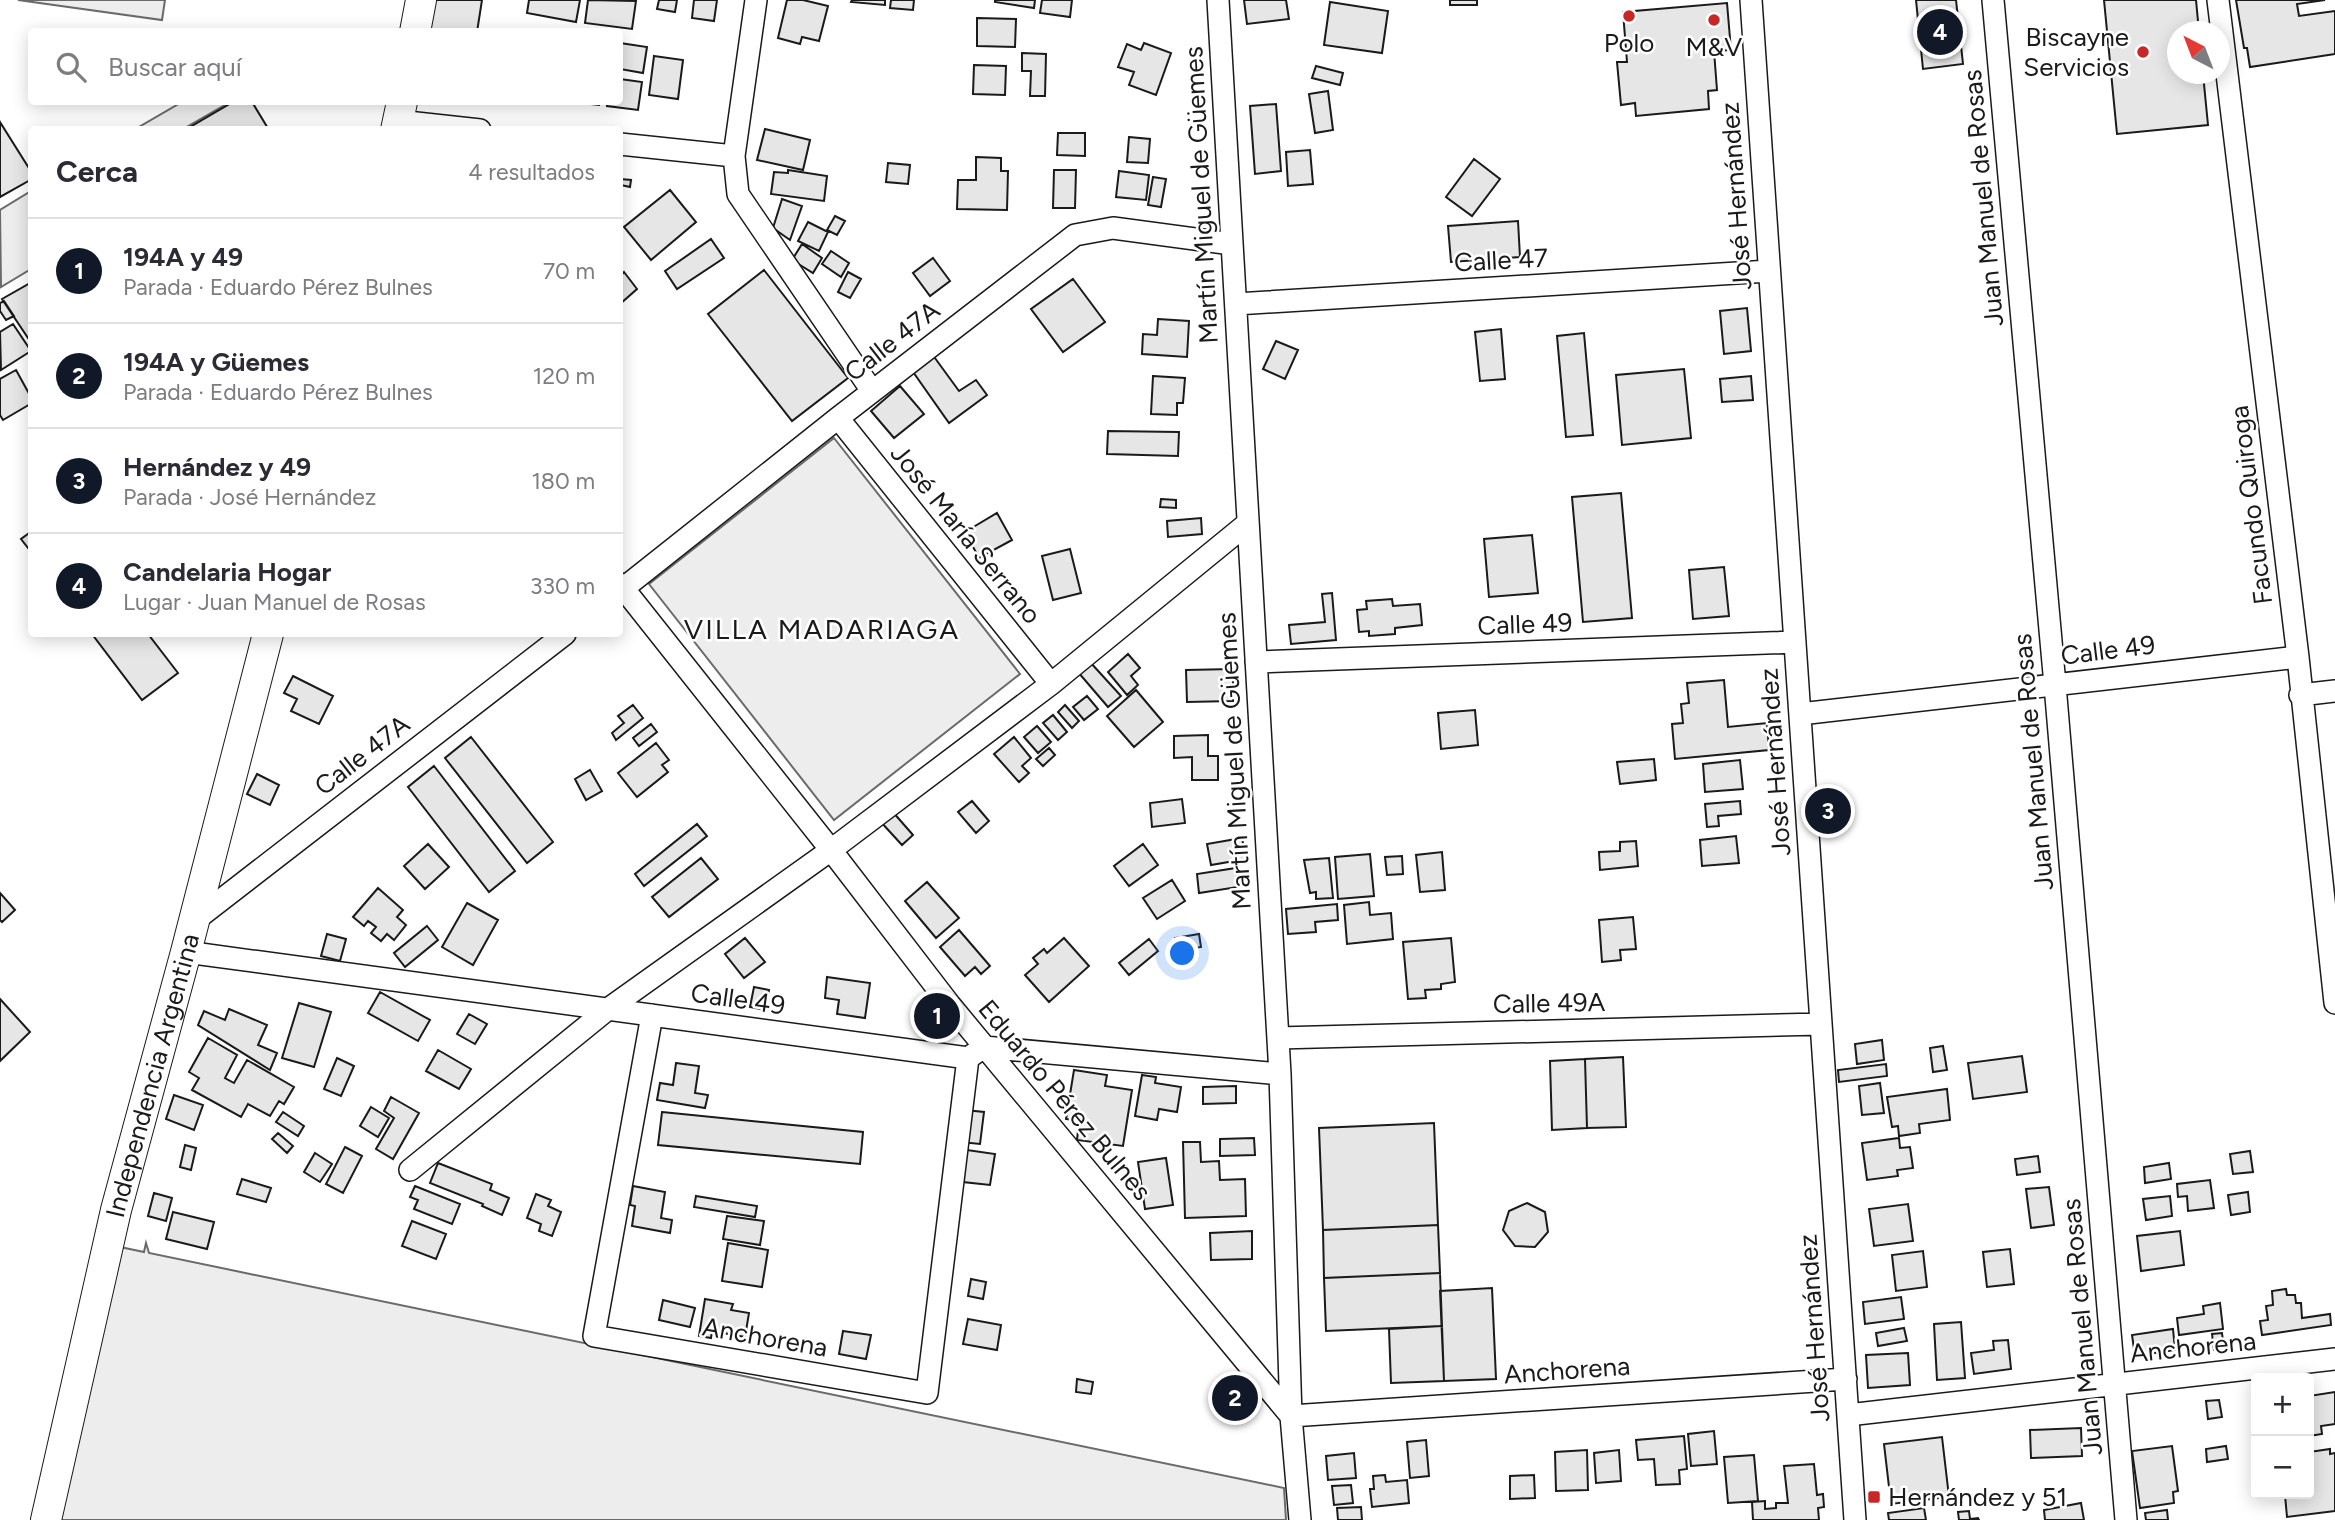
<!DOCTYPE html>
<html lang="es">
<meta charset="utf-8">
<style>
:root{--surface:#fff;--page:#f7f7f7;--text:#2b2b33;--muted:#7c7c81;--line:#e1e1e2;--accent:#111827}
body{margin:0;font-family:Figtree,sans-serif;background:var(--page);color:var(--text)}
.controls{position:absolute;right:21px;bottom:21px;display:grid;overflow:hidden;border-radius:7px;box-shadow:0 4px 18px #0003}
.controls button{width:63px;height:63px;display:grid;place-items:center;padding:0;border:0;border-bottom:2px solid var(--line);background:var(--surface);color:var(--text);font:35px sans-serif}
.compass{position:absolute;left:2167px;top:21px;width:63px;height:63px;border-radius:50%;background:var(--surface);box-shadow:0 4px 18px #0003;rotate:318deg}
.you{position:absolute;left:1183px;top:954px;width:24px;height:24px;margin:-18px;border:5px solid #fff;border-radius:50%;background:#1a73e8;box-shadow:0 0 0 10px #1a73e833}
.badge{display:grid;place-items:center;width:46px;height:46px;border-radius:50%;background:var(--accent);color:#fff;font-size:23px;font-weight:700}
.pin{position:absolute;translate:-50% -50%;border:4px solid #fff;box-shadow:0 2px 7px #0006}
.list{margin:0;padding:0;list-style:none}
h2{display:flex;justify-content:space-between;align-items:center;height:91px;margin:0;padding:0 28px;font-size:30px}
h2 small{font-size:23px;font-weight:400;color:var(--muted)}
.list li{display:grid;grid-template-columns:46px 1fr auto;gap:21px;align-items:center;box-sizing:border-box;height:105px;padding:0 28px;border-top:2px solid var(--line)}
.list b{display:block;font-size:26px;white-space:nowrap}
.list p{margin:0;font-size:23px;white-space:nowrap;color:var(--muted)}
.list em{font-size:23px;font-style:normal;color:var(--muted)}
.icon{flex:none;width:38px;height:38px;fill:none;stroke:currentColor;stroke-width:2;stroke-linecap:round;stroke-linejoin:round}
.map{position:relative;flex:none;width:2335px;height:1520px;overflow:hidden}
.search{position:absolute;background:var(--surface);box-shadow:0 4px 18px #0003;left:28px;top:28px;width:595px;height:77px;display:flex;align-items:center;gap:18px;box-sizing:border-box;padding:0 24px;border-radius:7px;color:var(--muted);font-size:26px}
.panel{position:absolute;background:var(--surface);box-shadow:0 4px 18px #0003;left:28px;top:126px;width:595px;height:511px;border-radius:7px}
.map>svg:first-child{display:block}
.built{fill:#ededed;stroke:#6a6a6a;stroke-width:2}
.building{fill:#e6e6e6;stroke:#1a1a1a;stroke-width:2}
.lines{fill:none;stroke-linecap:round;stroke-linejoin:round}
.street-casing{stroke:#1a1a1a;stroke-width:24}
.secondary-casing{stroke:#1a1a1a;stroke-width:32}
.street{stroke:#fff;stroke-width:21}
.secondary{stroke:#fff;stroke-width:30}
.poi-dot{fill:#c62828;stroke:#fff;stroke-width:2.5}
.labels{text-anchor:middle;stroke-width:5;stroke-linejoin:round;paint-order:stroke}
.poi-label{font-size:26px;fill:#1a1a1a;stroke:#fff}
.street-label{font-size:26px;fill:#1a1a1a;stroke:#fff}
.neighbourhood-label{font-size:28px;letter-spacing:2px;fill:#1a1a1a;stroke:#fff}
</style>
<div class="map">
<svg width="2335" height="1520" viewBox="0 0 2335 1520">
<rect width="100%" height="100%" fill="#fff"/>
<path class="built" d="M18,0H165L162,20Z
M182,102H230L183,129H141L139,127Z
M31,191V269L1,287L0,210Z
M834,438L1020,674L834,820L649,584Z
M146,1243L149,1253L1284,1488L1286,1520H58L120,1247L144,1252Z"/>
<path class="building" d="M432,0H482L477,32H427Z
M529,0H580L576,22L527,13Z
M588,0L636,1L632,29L585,23Z
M659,0H677L675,12L657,9Z
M694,0H717L714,21L692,18Z
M787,0H803L828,6L819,41L802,37L800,44L778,38Z
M852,0H885V5L851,2Z
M891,0H914L913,10L890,8Z
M995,0H1035L1034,8L995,2Z
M1042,0H1072L1070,17L1040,13Z
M1244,0H1286L1289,19L1247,24Z
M1450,0H1477V5H1450Z
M1916,0H1956L1963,64L1923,69Z
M2104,0H2196L2199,32H2178V74H2203L2208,125L2117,134Z
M2236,0H2325L2297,4L2299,16L2335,11V54L2250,67L2247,48H2244Z
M1330,2L1388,11L1382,53L1324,45Z
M1727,3L1731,50L1714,51L1717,90L1708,91L1709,109L1636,116L1635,103L1621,105L1617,62H1627L1623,12Z
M977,18L1016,19L1015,47L977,46Z
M620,43L647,47L643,73L620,69Z
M1144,43L1171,53L1156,95L1129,85L1134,72L1118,67L1127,44L1141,50Z
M1022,53L1046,54L1045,96H1030L1031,71H1022Z
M654,56L683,60L678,99L649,95Z
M974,65L1006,66L1005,95L973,94Z
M1316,66L1343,73L1340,85L1312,78Z
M620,79L642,82L638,110L607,106V102H620Z
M1328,91L1333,130L1315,133L1309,94Z
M233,102H252L269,130H185Z
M572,102H599V105Z
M1276,104L1281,171L1255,174L1250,106Z
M0,122L32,173V179L0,197Z
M765,129L810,140L803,170L757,160Z
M1058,133H1085V156L1057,155Z
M1129,137L1150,139L1148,163L1127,162Z
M1310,150L1313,184L1288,186L1286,152Z
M976,157L1001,158V171H1008L1007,210L957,209L958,180H976Z
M1474,159L1500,179L1472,216L1446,197Z
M888,163L910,165L908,184L886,182Z
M788,170L827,176L824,201L771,194L774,172L788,173Z
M1054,170H1076L1075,208H1053Z
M1119,171L1149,175L1146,200L1116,197Z
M1153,177L1166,179L1161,207L1148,205Z
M620,179L631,180L630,187L621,185L620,194Z
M670,190L696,222L651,260L624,227Z
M782,199L802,206L790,240L773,228Z
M835,216L845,221L837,235L827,230Z
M1518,221L1520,257L1451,262L1448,226Z
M808,222L828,232L819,251L798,241Z
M711,239L724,258L677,289L665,271Z
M802,244L822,258L813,273L792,260Z
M831,251L849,263L841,277L822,264Z
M933,258L950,281L930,296L913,273Z
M764,270L848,378L792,421L708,314Z
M624,272L637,289L620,304V276Z
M848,272L861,279L850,298L838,292Z
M1073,279L1105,322L1063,352L1031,309Z
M32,282V344L2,299Z
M4,301L14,316L6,320L0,311V303Z
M1747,308L1751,351L1724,354L1720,311Z
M1158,319L1189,321L1187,357L1142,354L1143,334L1157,335Z
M13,324L31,351L1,370L0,332Z
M1501,329L1505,379L1480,381L1475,332Z
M1584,333L1593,435L1566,437L1557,336Z
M1276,341L1298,350L1285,379L1263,369Z
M932,354L959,391L976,380L987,395L949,423L911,369Z
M1684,369L1691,438L1622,445L1616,375Z
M16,370L32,399V403L3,420L0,415V379Z
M1153,376L1185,378L1183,403H1177V415L1151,414Z
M1751,376L1753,400L1722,402L1720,379Z
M900,386L924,414L894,438L871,411Z
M1108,431L1179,432L1178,456L1107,454Z
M1621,493L1632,618L1583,622L1572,497Z
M1161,499L1176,500V508L1160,507Z
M997,513L1012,540L979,558L965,532Z
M1201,518L1202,534L1168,537L1167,521Z
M32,531V553L21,539Z
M1532,535L1538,593L1489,597L1484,539Z
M1070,549L1081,593L1053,600L1042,556Z
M1724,567L1729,616L1693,619L1689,570Z
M1332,593L1336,640L1291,644L1289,625L1325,622L1322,594Z
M1392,599L1393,606L1420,604L1422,625L1395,628V634L1369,636V631L1359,632L1357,610L1367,609L1366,601Z
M92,634H148L178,673L142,700Z
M1128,654L1140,668L1131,676L1138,685L1127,695L1108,672Z
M1090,662L1121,696L1108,707L1078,672Z
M1233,669V701L1187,702L1186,670Z
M293,676L333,696L319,724L291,711L297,699L284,693Z
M1724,680L1728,727L1767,723L1769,750L1675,759L1672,724L1683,723L1681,704L1689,703L1687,683Z
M1136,690L1163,722L1134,747L1107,716Z
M1087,696L1098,709L1084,720L1073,707Z
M633,705L643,718L616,740L612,733L624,723L618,716Z
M1065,705L1079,721L1072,728L1058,712Z
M1475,710L1478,745L1441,749L1438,713Z
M1053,715L1067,732L1058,740L1043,723Z
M651,724L657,732L639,746L633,738Z
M1037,726L1051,742L1038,753L1024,737Z
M1208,735V756H1218V780H1192V757L1174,758V736Z
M471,737L553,842L527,863L445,758Z
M1014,737L1031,758L1022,766L1029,773L1019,782L994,754Z
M656,743L669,760L662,765L668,772L637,797L618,773Z
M1049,748L1055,755L1043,766L1036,759Z
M1654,759L1656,780L1620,784L1617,762Z
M1740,760L1743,789L1705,792L1703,764Z
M434,766L515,871L489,892L408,787Z
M590,770L602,791L586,800L575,779Z
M257,774L279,785L270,805L247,794Z
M1182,799L1185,823L1152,827L1150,803Z
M972,801L989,821L976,833L958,812Z
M1740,801L1741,814L1718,816L1719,826L1707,827L1705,804Z
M892,811L913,835L902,845L880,821Z
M697,824L707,836L644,886L635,874Z
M1736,836L1739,863L1702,866L1700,840Z
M1242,838L1246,859L1211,865L1207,844Z
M1636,841L1638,866L1600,870L1599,852L1620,851V842Z
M428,844L449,867L425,889L404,866Z
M1143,844L1158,865L1129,886L1114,866Z
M1442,852L1445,890L1420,892L1416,855Z
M1370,854L1374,896L1338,899L1335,857Z
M1402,856L1403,874L1387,875L1385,857Z
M701,858L718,879L669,917L652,897Z
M1329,858L1333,898L1316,899V892L1310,893L1304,860Z
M1236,868L1238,887L1199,893L1197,874Z
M1172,880L1185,901L1157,919L1143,898Z
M927,882L959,918L936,938L905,901Z
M378,888L403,910L397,917L406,925L394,940L387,934L381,941L371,933L376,927L368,921L364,926L353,917Z
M0,893L15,910L2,922L0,920Z
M1369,902L1370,915L1391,913L1393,939L1347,944L1344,905Z
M467,903L498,920L473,965L442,947Z
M1337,904L1338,920L1315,922L1316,932L1288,934L1286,909Z
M1633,917L1636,949L1620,950L1621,960L1602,962L1599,920Z
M427,926L438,940L405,967L394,953Z
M959,930L990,966L981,974L975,967L965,976L940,947Z
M327,934L346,939L340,961L321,956Z
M1199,934L1201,947L1177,951L1175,938Z
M745,938L765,962L744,978L725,954Z
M1064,938L1089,966L1049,1002L1025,975L1038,964L1033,958L1044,949L1047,953Z
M1451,938L1455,982L1441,984V989L1425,990L1426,998L1408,999L1403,942Z
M1149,939L1158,951L1129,975L1119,963Z
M827,977L870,983L865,1018L837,1014L839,1000L825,998Z
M754,987L769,990L765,1010L750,1007Z
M380,992L430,1020L418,1041L368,1013Z
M0,999L30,1032L0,1061Z
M299,1003L331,1012L314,1067L282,1058Z
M229,1009L267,1025L258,1045L277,1053L270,1070L198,1025L204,1011L225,1020Z
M469,1014L487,1024L475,1044L457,1034Z
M208,1038L237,1055L225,1078L234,1083L247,1060L294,1087L284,1104L279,1101L270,1116L248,1104L241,1117L192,1090L199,1078L189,1072Z
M1882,1040L1884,1060L1857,1064L1855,1044Z
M1943,1046L1947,1070L1933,1072L1930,1048Z
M438,1050L471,1069L459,1089L426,1071Z
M2022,1056L2027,1092L1973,1099L1968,1063Z
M1623,1057L1626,1127L1587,1128L1585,1059Z
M337,1058L354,1066L341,1096L324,1089Z
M1585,1059L1587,1128L1552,1130L1550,1061Z
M676,1063L699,1066L695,1093L708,1095L705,1108L657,1100L660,1083L673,1085Z
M1886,1064L1887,1076L1839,1082L1838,1070Z
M1074,1070L1107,1075L1105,1086L1132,1090L1123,1146L1077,1140L1079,1121L1066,1119Z
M1142,1075L1156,1077L1155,1083L1181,1087L1177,1112L1159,1109L1157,1120L1135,1116Z
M1880,1083L1884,1113L1862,1115L1859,1086Z
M1236,1086V1103L1203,1104V1087Z
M1947,1089L1950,1120L1919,1124L1920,1133L1899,1136L1898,1126L1892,1127L1887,1097Z
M174,1095L203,1105L194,1130L166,1119Z
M391,1097L419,1113L393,1159L376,1149L394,1118L384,1111Z
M371,1107L389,1118L378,1137L360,1126Z
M965,1110L984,1112L980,1144L961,1142Z
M283,1112L304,1126L298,1136L276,1122Z
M662,1112L863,1132L860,1164L658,1145Z
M1434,1123L1438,1225L1323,1230L1319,1128Z
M278,1133L293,1146L287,1153L272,1139Z
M1254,1138L1255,1155L1220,1156V1139Z
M1899,1138L1900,1148L1910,1147L1913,1168L1897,1170L1898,1176L1867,1180L1862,1143Z
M1183,1142H1200L1201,1162L1219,1161L1220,1180L1245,1179L1246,1216L1185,1218Z
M185,1145L196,1148L191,1170L180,1167Z
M345,1147L362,1156L343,1193L326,1184Z
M967,1150L995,1154L990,1185L963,1182Z
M2250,1151L2253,1172L2233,1174L2230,1154Z
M315,1153L332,1164L320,1182L304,1172Z
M2038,1156L2040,1172L2017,1175L2015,1159Z
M1166,1158L1173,1205L1145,1209L1138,1162Z
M438,1163L492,1184L490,1190L509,1198L502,1215L482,1206L483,1204L430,1183Z
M2169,1163L2171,1179L2145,1183L2144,1167Z
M242,1179L271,1188L266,1202L237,1194Z
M2210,1180L2214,1208L2188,1211L2187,1196L2178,1197L2177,1184Z
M415,1186L460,1204L452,1224L414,1209L418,1200L410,1197Z
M633,1186L665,1192L661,1218L672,1220L670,1233L632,1226L635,1206L630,1205Z
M2049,1187L2054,1225L2031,1228L2026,1189Z
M2248,1192L2250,1212L2231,1215L2228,1195Z
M154,1193L172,1198L166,1221L148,1216Z
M536,1194L551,1200L548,1206L561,1212L552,1236L539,1231L541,1224L527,1218Z
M696,1196L757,1206L755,1217L694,1207Z
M2170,1196L2172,1216L2146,1220L2143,1199Z
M1527,1203L1545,1212L1548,1232L1535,1247L1515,1246L1503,1230L1509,1211Z
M1908,1204L1913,1241L1874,1246L1869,1209Z
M173,1212L214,1222L207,1249L166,1239Z
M727,1216L764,1221L760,1245L723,1239Z
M412,1221L446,1234L436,1259L402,1246Z
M1438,1225L1440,1273L1324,1278L1323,1230Z
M1252,1231V1259L1211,1260L1210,1233Z
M2180,1231L2184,1265L2141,1271L2137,1236Z
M728,1243L768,1250L762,1287L722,1281Z
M2010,1249L2014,1284L1987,1287L1983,1252Z
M1923,1251L1927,1287L1896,1291L1892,1255Z
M1440,1273L1442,1326L1326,1331L1324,1278Z
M971,1279L986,1282L983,1299L968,1296Z
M1492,1288L1496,1379L1444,1381L1440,1291Z
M2286,1289L2287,1295H2295L2296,1303H2301L2302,1318L2330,1314L2331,1325L2262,1335L2260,1321L2268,1320L2266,1306L2273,1305L2272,1291Z
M1901,1297L1904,1319L1865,1324L1863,1302Z
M705,1299L733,1304L731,1310L749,1313L745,1337L712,1331L711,1338L699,1336Z
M663,1300L695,1308L690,1327L659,1320Z
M2220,1303L2223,1329L2179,1335L2177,1318L2204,1314L2203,1306Z
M968,1319L1001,1325L997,1350L963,1344Z
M1961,1322L1965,1378L1937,1380L1934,1324Z
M1442,1326L1444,1381L1391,1383L1389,1329Z
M1904,1328L1907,1341L1878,1346L1876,1333Z
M2173,1329L2175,1350L2135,1356L2132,1335Z
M843,1331L871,1335L866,1359L839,1354Z
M2222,1333L2224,1349L2214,1350L2212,1334Z
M2008,1340L2011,1369L1974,1374L1971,1353L1994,1350L1993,1341Z
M1908,1353L1910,1385L1868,1388L1866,1355Z
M1077,1379L1093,1382L1091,1394L1076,1392Z
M2335,1392V1424L2321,1426L2322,1434L2309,1436V1396Z
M2219,1400L2222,1417L2208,1419L2206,1401Z
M2081,1428L2082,1456L2031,1458L2030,1430Z
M1714,1431L1717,1464L1691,1466L1688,1434Z
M1684,1436L1687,1469L1679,1470L1680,1484L1656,1485L1654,1459L1638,1460L1636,1440Z
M1942,1437L1949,1497L1891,1504L1884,1444Z
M1426,1440L1429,1476L1410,1478L1407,1442Z
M2172,1446L2178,1491L2173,1492L2174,1503L2140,1508L2132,1451Z
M2226,1446L2228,1459L2207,1462L2206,1449Z
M2330,1449V1454L2335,1453V1511L2287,1517L2285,1495L2309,1494V1452Z
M1587,1450L1588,1490L1556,1491L1555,1452Z
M1619,1450L1621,1481L1596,1483L1594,1453Z
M1354,1453L1356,1478L1328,1480L1326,1456Z
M1754,1455L1758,1501L1728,1503L1724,1457Z
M1814,1464L1817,1495L1823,1494L1824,1507L1818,1508L1819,1520H1753L1752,1502L1765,1501V1509L1776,1508V1503H1788L1784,1466Z
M1385,1475L1386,1482L1407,1480L1409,1503L1372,1507L1370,1489H1374L1373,1476Z
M1534,1475L1535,1498L1510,1499V1476Z
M1351,1485L1353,1503L1334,1505L1332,1486Z
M2081,1503L2084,1520H2045L2044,1510Z
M1361,1507L1362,1520H1338L1337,1508Z
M1924,1508L1926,1520H1889L1888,1513Z
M2167,1510L2168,1520H2146L2145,1513Z
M1969,1511L1970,1519L1978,1518L1979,1520H1959L1958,1512Z"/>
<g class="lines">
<g class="street-casing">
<path id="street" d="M756,0L734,156L738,194L872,391
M1218,0L1280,1074L1291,1416L1300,1520
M1751,0L1855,1520
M1993,0L2055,685L2126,1520
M2218,0L2298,657L2335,1003
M398,121L480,130
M620,144L734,156
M1236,304L1769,271
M838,418L1051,684
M620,584L831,850L950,1005L1291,1416
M620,591L838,418L1075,235L1113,228L1232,244
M1256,662L1795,642
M2300,695L2335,691
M1800,714L2298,657
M194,921L565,634
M186,952L968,1058L984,1047L1280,1074
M652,1015L594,1336L927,1393L968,1058
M1278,1038L1821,1024
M410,1170L608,1009L831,850L1051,684L1248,523
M1848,1415L2335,1359
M1291,1416L1846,1379"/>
</g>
<g class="secondary-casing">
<g id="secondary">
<path d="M415,32L421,0"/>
<path d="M396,130L402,102"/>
<path id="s1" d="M46,1520L116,1210L186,952L268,634"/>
</g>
</g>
<use href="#street" class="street"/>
<use href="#secondary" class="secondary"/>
</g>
<g class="poi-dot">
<circle cx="1629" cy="16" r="7"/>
<circle cx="1714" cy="20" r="7"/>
<circle cx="2143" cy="52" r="7"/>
<rect x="1867" y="1490" width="14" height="14" rx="3.5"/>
</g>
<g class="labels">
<g class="poi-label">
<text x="2129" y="46" text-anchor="end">Biscayne<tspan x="2129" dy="30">Servicios</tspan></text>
<text x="1629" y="52">Polo</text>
<text x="1714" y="56">M&amp;V</text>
<text x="1888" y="1506" text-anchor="start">Hernández y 51</text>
</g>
<g class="street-label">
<text transform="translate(1201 195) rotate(-93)" y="9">Martín Miguel de Güemes</text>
<text transform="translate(1736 196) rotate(-94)" y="9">José Hernández</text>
<text transform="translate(1983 198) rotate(-95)" y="9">Juan Manuel de Rosas</text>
<text transform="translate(1501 260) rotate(-3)" y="9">Calle 47</text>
<text transform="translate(892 341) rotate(-38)" y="9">Calle 47A</text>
<text transform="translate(2251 505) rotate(-97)" y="9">Facundo Quiroga</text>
<text transform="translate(966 534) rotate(51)" y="9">José María Serrano</text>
<text transform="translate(1525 624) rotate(-2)" y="9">Calle 49</text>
<text transform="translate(2108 650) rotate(-7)" y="9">Calle 49</text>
<text transform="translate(362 755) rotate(-38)" y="9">Calle 47A</text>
<text transform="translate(1234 761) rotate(-93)" y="9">Martín Miguel de Güemes</text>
<text transform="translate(1775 762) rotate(-94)" y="9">José Hernández</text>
<text transform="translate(2033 762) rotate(-95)" y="9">Juan Manuel de Rosas</text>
<text transform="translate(738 999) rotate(8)" y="9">Calle 49</text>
<text transform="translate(1549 1003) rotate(-1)" y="9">Calle 49A</text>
<text dy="9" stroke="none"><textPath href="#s1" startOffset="457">Independencia Argentina</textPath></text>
<text transform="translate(1065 1100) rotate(50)" y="9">Eduardo Pérez Bulnes</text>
<text transform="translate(2082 1327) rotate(-95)" y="9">Juan Manuel de Rosas</text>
<text transform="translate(1814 1328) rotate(-94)" y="9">José Hernández</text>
<text transform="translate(765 1337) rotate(10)" y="9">Anchorena</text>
<text transform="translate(2193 1347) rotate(-6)" y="9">Anchorena</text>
<text transform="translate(1567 1370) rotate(-4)" y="9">Anchorena</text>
</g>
<g class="neighbourhood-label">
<text x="822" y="639">VILLA MADARIAGA</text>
</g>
</g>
</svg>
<div class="controls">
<button>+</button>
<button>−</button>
</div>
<svg class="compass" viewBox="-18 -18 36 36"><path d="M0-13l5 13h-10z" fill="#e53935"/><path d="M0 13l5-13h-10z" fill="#7c7c81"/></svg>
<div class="you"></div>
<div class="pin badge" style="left:937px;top:1016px">1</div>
<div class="pin badge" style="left:1235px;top:1398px">2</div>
<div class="pin badge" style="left:1828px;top:811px">3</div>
<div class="pin badge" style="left:1940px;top:32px">4</div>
<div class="search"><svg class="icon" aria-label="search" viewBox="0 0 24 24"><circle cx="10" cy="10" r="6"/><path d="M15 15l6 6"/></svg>Buscar aquí</div>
<section class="panel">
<h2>Cerca<small>4 resultados</small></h2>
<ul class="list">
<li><span class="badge">1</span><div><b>194A y 49</b><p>Parada · Eduardo Pérez Bulnes</p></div><em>70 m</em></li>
<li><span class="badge">2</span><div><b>194A y Güemes</b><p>Parada · Eduardo Pérez Bulnes</p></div><em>120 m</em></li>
<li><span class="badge">3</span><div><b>Hernández y 49</b><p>Parada · José Hernández</p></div><em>180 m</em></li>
<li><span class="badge">4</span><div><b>Candelaria Hogar</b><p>Lugar · Juan Manuel de Rosas</p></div><em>330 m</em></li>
</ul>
</section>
</div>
